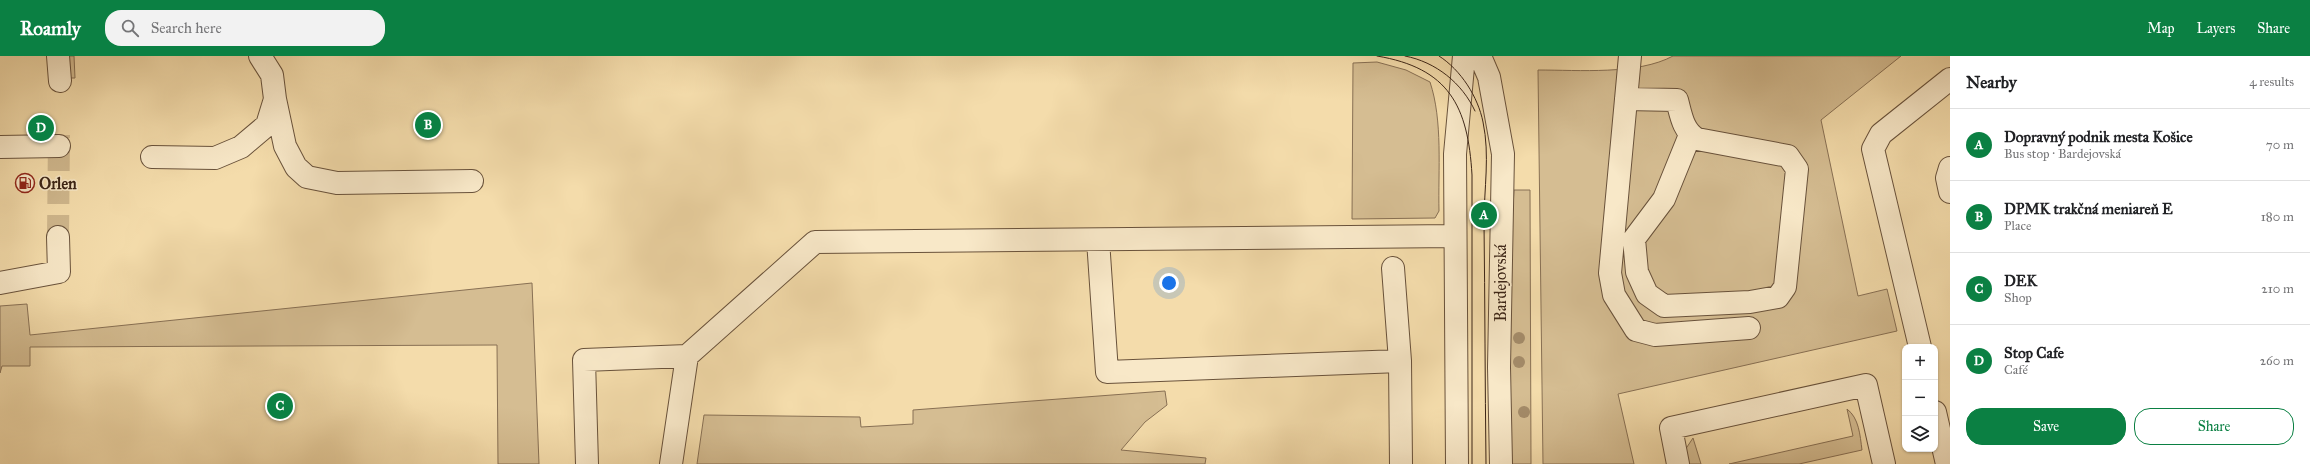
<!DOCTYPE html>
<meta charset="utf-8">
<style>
:root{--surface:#fff;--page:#f2f2f2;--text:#202124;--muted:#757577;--line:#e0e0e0;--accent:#0b8043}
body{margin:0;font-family:"IM FELL Great Primer",serif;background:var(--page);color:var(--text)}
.controls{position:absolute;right:12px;bottom:12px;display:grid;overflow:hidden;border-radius:8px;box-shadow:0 1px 3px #0004}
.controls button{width:36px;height:36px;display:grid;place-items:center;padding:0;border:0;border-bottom:1px solid var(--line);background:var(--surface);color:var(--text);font:20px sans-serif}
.you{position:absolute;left:1169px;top:227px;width:14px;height:14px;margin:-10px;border:3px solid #fff;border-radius:50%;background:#1a73e8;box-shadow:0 0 0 6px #1a73e833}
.badge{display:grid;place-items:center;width:26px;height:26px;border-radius:50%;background:var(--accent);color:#fff;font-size:13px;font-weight:700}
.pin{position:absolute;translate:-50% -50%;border:2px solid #fff;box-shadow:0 1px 4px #0006}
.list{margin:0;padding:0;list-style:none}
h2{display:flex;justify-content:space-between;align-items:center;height:52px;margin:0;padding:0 16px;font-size:17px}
h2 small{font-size:13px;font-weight:400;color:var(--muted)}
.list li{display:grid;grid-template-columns:26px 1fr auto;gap:12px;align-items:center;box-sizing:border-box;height:72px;padding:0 16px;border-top:1px solid var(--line)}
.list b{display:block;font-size:15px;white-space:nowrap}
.list p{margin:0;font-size:13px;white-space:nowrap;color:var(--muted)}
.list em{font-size:13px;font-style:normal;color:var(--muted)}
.actions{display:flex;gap:8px;padding:12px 16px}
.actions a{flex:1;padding:9px 0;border:1px solid var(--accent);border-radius:16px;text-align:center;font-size:14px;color:var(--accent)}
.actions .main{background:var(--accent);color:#fff}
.icon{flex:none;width:22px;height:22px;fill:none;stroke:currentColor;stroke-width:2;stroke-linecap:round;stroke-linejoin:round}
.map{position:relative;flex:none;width:1950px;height:408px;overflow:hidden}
header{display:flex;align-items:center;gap:24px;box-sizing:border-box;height:56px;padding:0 20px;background:var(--accent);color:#fff}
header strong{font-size:19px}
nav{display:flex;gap:22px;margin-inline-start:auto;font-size:14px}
.search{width:280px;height:36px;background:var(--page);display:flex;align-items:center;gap:10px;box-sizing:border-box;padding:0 14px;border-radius:16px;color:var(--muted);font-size:15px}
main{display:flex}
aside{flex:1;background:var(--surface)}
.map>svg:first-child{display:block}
.green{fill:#d5bd92;stroke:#887054}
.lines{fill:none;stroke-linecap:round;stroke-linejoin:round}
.minor-tunnel{stroke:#cfb78d;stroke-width:22;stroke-dasharray:22 11;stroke-linecap:butt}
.minor-casing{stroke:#69523b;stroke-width:24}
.minor{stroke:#f8e8c8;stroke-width:22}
.tram{stroke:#3b2416;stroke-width:1}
.tree{fill:#a48c6a}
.labels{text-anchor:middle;stroke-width:3;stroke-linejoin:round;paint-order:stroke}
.poi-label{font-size:16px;font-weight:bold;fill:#3b2416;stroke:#f8e8c8;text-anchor:start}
.street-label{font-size:16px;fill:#3b2416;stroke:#f8e8c8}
</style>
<header>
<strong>Roamly</strong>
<div class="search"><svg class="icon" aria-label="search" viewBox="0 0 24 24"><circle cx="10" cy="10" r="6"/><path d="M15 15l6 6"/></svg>Search here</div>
<nav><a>Map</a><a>Layers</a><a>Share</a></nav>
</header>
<main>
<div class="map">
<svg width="1950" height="408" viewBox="0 0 1950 408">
<rect width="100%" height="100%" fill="#f4dcab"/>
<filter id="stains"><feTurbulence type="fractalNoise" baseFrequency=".005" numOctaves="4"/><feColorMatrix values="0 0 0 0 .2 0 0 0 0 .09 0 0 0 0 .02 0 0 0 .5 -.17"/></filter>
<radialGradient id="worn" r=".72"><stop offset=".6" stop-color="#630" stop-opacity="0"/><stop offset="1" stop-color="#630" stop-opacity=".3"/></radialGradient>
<path class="green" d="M65,0H74L75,22H66Z
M1673,0H1901L1821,64L1858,240L1887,233L1897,275L1618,338L1634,408H1543L1538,14C1579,14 1638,19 1673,0Z
M1377,6L1406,14L1430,26C1443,65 1438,114 1439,155L1435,162L1352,163L1353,7Z
M1514,134H1530L1531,408H1509L1508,238Z
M532,227L539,408H498L497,289L30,291V310H2L0,317V250L27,248L30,279Z
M1165,335L1167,349L1145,366L1121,394L1206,402L1205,408H697L704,359L860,361L861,371L913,368V354Z
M1847,353C1859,362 1860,379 1862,394L1799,408H1729L1853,380Z
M1693,382L1701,408H1688L1685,394Z"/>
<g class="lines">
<path class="minor-tunnel" d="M58,181L59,79"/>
<g class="minor-casing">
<path id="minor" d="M58,0L60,25
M1480,0L1489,21L1503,98L1499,311L1501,408
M1630,0L1610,217L1614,239L1636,274L1655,279L1749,272
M275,43L285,90L296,111L307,121L337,127L472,125
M1626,43L1677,44C1681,59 1683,75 1697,83L1788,100L1797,113L1785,231L1778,241L1750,246L1664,250L1647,238L1637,216L1634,183L1664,143L1690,79
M0,91L59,90
M152,101L215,102L241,91L267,69L275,43L272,19L260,0
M1950,112L1947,122L1950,136
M1098,184L1107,316L1400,305
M1393,212L1400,305L1401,408
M0,227L59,216L58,181
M1920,291L1873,93L1881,78L1950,23
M1935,356L1947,408
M587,408L584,304L687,300L815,186L1455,180
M671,408L687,300
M1457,408L1455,98L1464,0
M1678,408L1671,372L1866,329L1884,408"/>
</g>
<use href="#minor" class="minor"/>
<path class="tram" d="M1377,0C1449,12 1468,50 1472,119V408
M1405,0C1436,6 1462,27 1475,55
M1439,0C1461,14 1478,41 1483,66C1490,99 1484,133 1484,166C1485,247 1485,327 1486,408"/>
</g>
<g class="tree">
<circle cx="1519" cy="282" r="6"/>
<circle cx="1519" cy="306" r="6"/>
<circle cx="1524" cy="356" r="6"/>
</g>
<defs>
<g id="fuel-ring" transform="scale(1)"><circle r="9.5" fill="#f8e8c8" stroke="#8f2418" stroke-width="1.5"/><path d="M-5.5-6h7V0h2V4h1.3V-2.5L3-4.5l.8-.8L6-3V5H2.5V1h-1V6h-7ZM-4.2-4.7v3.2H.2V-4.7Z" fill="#8f2418"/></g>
</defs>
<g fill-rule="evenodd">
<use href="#fuel-ring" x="25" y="127"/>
</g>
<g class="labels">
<g class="poi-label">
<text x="39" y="133">Orlen</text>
</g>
<g class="street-label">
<text transform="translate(1500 227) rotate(-90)" y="6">Bardejovská</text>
</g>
</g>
<rect width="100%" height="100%" filter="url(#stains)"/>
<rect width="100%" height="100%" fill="url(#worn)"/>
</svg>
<div class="controls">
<button>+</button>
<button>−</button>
<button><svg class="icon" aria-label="layers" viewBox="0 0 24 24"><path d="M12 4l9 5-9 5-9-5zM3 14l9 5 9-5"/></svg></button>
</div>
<div class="you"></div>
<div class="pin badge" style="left:1484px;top:159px">A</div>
<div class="pin badge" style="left:428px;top:69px">B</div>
<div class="pin badge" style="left:280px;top:350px">C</div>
<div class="pin badge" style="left:41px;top:72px">D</div>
</div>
<aside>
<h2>Nearby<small>4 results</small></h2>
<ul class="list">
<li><span class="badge">A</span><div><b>Dopravný podnik mesta Košice</b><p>Bus stop · Bardejovská</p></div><em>70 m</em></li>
<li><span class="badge">B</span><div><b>DPMK trakčná meniareň E</b><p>Place</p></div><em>180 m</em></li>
<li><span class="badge">C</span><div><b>DEK</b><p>Shop</p></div><em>210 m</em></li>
<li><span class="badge">D</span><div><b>Stop Cafe</b><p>Café</p></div><em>260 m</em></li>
</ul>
<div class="actions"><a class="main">Save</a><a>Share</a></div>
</aside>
</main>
